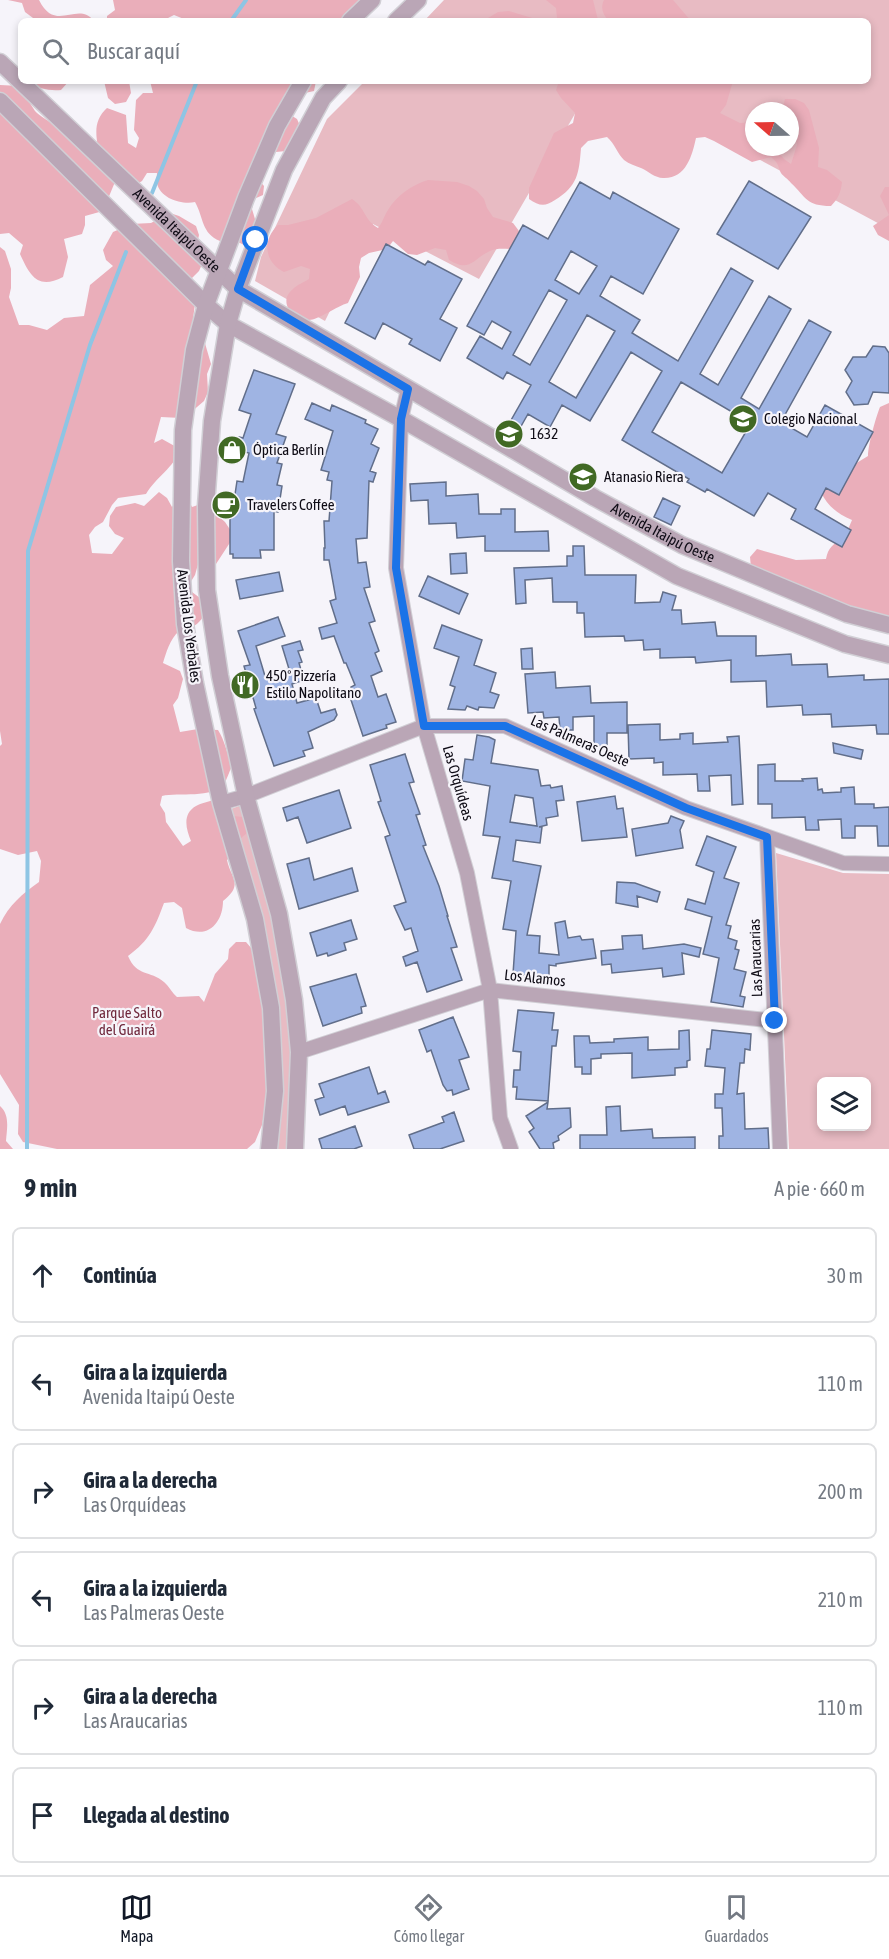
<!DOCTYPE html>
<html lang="es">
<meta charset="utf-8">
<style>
:root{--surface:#fff;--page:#f2f2f3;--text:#1f2937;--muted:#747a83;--line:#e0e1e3;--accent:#111827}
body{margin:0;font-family:"Asap Condensed",sans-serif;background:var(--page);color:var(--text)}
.controls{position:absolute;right:18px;bottom:18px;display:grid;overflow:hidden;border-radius:9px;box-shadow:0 3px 9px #0003}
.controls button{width:54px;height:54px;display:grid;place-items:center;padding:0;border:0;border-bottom:2px solid var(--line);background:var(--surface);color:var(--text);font:30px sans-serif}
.compass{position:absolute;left:745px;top:102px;width:54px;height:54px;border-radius:50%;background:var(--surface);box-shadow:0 3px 9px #0003;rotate:290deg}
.stop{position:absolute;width:18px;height:18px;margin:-14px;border:4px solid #1a73e8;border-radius:50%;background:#fff}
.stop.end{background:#1a73e8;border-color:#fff;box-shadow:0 2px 6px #0008}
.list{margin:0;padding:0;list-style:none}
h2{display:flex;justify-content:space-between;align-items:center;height:78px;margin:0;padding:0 24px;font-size:26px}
h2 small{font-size:20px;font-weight:400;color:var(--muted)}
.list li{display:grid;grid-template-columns:39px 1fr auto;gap:18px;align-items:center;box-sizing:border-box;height:96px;margin:0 12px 12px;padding:0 12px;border:2px solid var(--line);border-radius:9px}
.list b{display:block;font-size:22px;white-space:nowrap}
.list p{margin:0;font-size:20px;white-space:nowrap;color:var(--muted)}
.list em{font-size:20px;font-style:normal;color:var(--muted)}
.icon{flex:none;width:33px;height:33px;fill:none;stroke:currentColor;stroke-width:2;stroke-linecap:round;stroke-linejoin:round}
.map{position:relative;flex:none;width:889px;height:1149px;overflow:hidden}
.search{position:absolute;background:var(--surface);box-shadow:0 3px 9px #0003;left:18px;right:18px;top:18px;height:66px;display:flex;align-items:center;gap:15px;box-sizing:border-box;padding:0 21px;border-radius:9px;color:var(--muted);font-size:22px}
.sheet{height:726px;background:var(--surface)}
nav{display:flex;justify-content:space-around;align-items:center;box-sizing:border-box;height:84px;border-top:2px solid var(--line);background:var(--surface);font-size:16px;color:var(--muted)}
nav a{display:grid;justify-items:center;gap:3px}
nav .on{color:var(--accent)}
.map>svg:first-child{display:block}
.green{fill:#e8bbc3;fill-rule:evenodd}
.forest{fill:#eaaeba}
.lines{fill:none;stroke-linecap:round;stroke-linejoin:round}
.stream{stroke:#8ec5e4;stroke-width:4}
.building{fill:#9fb4e3;stroke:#616e8a;stroke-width:1.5;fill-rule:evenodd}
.minor-casing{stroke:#d1cfd5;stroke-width:16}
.tertiary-casing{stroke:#d1cfd5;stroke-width:19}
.minor{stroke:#baa6b6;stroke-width:14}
.tertiary{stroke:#baa6b6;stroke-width:16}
.route{stroke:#1a73e8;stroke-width:8}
.labels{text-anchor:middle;stroke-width:4.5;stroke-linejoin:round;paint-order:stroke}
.street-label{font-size:15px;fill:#0e0b15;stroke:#f6f4fa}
.poi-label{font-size:15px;fill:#0e0b15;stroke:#f6f4fa;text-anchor:start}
.park-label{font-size:15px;fill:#712a3e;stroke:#f6f4fa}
</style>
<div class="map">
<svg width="889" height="1149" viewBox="0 0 889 1149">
<rect width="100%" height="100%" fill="#f6f4fa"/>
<path class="green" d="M444,0H889V229L613,81H868V21H424ZM754,111H790V147H754Z
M365,81H594L479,279L373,224L325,321L255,281L261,257L327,119Z
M244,804L271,906L292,1038L291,1149H275L278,1117L231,809Z
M776,853L843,873L889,874V1149H789ZM822,1082H866V1126H822Z"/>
<path class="forest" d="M8,0H39C56,34 77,0 94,21H33V18L25,12L22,3Z
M113,0H362L356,21H189L174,15L162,21H107V16L115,10Z
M546,0H593L598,20L550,21L557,18L556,8Z
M604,0H673L691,21H609C603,15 600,8 604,0Z
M509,11L542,21H483L498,12Z
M29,81H69L61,90C50,91 37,89 29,81Z
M104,81H129L131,93L126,102L115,104L108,98Z
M150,81H316L314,91L305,93L289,114L297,119L301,128L286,151L276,152L266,148L251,171L264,186L263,195L254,199L252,209L260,236L246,246L228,237L220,241C201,233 204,218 195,202C183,205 160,199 157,183C156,180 157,176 157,173H147L142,181L134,186L117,177L103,211L85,216V225L82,234L64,239L68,257L63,277C38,290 30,276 20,254L23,245L9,233L0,234V85L20,86C25,94 30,104 35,111C42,120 85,140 98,147C95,131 95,119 107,108L126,115L128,143L136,148L139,138L134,130L136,100L143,93H153Z
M559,81H627L632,84L638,83V81H733L726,105L720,113L740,123L754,122V147H774L784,159L791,164L797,145L795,134L790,128V111H782L785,99H795L804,103L809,110L819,148L818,167L827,170L842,182C841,192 838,199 831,206C806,206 806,197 791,183C788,179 783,176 781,173C777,164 779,164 771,157L752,162L714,141L705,137L696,138C692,156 686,179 663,178C655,178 648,171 641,168C636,166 629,164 624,160C617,153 615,144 607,137L588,141L581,148C579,173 578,186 555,200C545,207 539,206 529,199V188L554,133L573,123L575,113L561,98L556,90Z
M428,180L457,182L469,186L477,191L484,199L487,208L493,217L513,223L519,231L516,240L510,249C503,249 497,248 490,251C472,259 471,273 449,260L446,250L435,248L417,255L408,254L393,241L387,249L369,253L361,258L359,267L360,277L348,303C337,306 318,320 309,320C293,321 277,302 293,289C297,285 304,282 309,279L310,269L301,266L284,272C264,262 262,240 278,225H288L316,218L352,199C366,208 363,219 378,228C383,222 384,216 388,210C397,195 412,185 428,180Z
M885,187H889V241L878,235L873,226L889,215L880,196Z
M170,213L179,216L196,226L199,235L197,244L203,262L199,271L192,278L196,296L193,319L200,326L211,364L207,374L208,392L204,401L190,413L181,418L161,417L154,443L162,439L180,449C174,468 156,477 146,494L118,498L112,505L103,522L95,527L89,535L92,553L112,554L124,538L115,534L109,526L110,516L116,507L135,503L144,506L159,492L167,498L172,507L178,499H188L192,507L204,503L225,522L231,531V541L216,564H207L200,557L195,575L190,583L192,592L200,598L203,617C193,632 187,624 179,631C170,639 166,653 163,663L180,671L183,679L178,698L173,705L180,732L198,729L218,730C225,741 227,754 232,766C229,772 227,779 224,784C213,799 178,792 162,796L160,805L165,813L166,822L183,846L191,841C186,829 182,814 196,806C201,803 209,802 215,799L231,807L233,816L243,817L250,824L247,833L235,843L234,853L227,860C231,879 244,884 223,901C223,922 208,940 186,928L182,908L174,902L164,903C155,927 150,940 128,956C137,977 150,970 164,982C169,986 172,993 177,997L199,996L204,1002L215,974L228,959L229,949L236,942H246L252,949L276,1045L262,1125L255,1142L247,1149H57L23,1142L18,1134L19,1105L0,1074V924C9,905 22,894 39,882L41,861L37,851L18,855L0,849V746L2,744L0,731V247L5,251L11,269V288L9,297L19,325H29L47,330L64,318L84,316L90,285L113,266L106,260L103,250L113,232L131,224L151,223Z
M889,403V618L857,612L751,567L750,557L757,549L796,560L826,559C828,548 833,543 844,539L852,520C838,514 827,506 821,492L850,467L868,456C868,445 876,417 880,407Z
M0,1106C10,1115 7,1128 6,1141L13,1149H0Z"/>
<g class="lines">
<path class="stream" d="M231,21L246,0
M152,193L197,81
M27,1149L28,551L90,345L126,252"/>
</g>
<path class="building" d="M749,181L811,217L778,269L717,234Z
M580,182L610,199L613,192L679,229L643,294L611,276L600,296L640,320L632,333L678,361L731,268L753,281L700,374L718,385L769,296L791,309L741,398L759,409L809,320L831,332L781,422L807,437L825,405L873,432L839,495L826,488L815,509L851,530L842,547L791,519L796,509L768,493L754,516L707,489L705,492L687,482L689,479L622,440L662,371L631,352L590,421L562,405L550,427L528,414L520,428L510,422L531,385L507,372L503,379L467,358L480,336L502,349L511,332L492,321L484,335L467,326L523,225L548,239ZM571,251L597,266L579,294L555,280ZM549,290L567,300L530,365L513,355ZM587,315L615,331L576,398L549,382ZM681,382L751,423L722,473L652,432Z
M386,244L425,265L428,261L462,279L440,319L457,328L440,361L409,344L412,339L383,323L375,339L345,323Z
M873,346L885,347L889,353V393L873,392L868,404L854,405L846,392L852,381L845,370L853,357H866Z
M254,370L295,384L276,434L286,437L277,463L282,464L277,485L282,486L278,512L274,511V550H260L261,558H233V554H230V501H234L237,481L243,482L249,453L236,450L239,437L243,438L251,414L239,410Z
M312,403L330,411L332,405L366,420L365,423L378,429L371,444L379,448L370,471L376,473L373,482L369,481L367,538L356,539L358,563L366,562L370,587L364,588L375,621L369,623L379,651L375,653L382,671L371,676L378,697L386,694L396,722L386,725L387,728L363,736L349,694L353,692L351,687L355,685L346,663H344L334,636L322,639L319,628L337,623L330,601L336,599L329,560H324V548H325L324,521H329L332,481L327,480L329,472L321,470L333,431L305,419Z
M446,482V496L478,494L479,514H501V509H515V532L548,531L549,551H485V536L457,538L456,523L429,524L428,500L411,501L410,484Z
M663,498L680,506L671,525L654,517Z
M573,546H584L585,575H636L635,603L660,602L663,592L676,596L672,610H681L682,624L715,622L717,636H756V656L791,654L792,665L827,664L828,677L864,675V680L889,679V734H877L876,725L832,727L831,714L803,715L802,705L767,707L766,681L731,682V660L696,663L695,657L660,658V649L644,650L643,640L625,641L624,636L585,637L584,613H577V602H553L552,578L525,580L526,603L516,604L514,568L567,566V556H573Z
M466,553L467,573L451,574L450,554Z
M279,572L283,591L240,599L236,580Z
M428,576L468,594L459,614L419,596Z
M278,617L285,636L256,646L265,676L289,669L282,646L300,641L303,650L298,651L302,662L299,663L304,680L292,684L297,703L316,698L321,713L335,709L337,715L334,720L308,732L313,748L303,751L305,756L274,766L254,709L256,708L244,666L250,665L238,631Z
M442,625L482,640L474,665L496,673L490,692L499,695L494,708L479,707L478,710L467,706L465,710L448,709L455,687L450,685L459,657L434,648Z
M532,648L533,669H522L521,649Z
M555,672L556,688L590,686L591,703L627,702V733H607V746H594V716L573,717V730H560L559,717L544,718L543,712L528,713L525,674Z
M660,724V740L680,739V734L693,733V744L728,742L727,737L739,736L743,804L732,805L731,775L709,776L710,791H698L697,774L663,775V762L654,763V758L629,759L628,725Z
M477,735L489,737L495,740L491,763L538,770L541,786L550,785L551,788L562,786L564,800L556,801L558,816L546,818L547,825L539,827H542L540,843L516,840L513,861L541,866L527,935L540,936L539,953L559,955L555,923L565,921L568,938L580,936L582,940L593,939L596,958L556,964V966L549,965V976L536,975V981L525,980V975L513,974L516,931L503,929L511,881L492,878L500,837L483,835L490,786L462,781L465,759L473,760ZM515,795L533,798L537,826L510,822Z
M833,743L863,750L861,759L834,753Z
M405,754L414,782L409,783L420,814L416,815L426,845L423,846L439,886L448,916H447L457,947L451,948L462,980L427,992L417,962L406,966L403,957L418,951L411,928L405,930L394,906L406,902L385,837L390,835L378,802L381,801L370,765Z
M775,764V781H803L802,779L817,778L818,790L822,789L823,793L841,792V788L854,787L855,804H874V808L889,807V846H878L877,826H855V838H842L841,819L818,820L819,830H806L805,817L772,818V804H758V765Z
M339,790L351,828L307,843L298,817L287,821L283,808Z
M615,796L617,809L623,808L627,837L582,841L577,802Z
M671,816L684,821L680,830L683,848L636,856L632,829L668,823Z
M707,836L736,847L724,878L739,883L726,925L731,926L728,938L737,941L735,949L739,950L734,969L746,972L740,996L745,997L743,1007L711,1002L719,958L703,954L712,917L685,909L688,899L705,904L714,872L696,865Z
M309,858L314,880L352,868L358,891L299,909L287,864Z
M617,882L635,883L660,892L657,902L637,896L638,907L616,903Z
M351,920L357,939L344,943L346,950L328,956L327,953L317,956L310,933Z
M642,935L643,949L684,944L701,948L699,957L682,953L684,974L663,977L662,968L612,973L611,964L602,965L601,951L623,949L622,936Z
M356,974L366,1006L361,1007L362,1013L323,1026L310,987Z
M518,1010L554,1013L552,1030H558L556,1046H552L548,1101L516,1099L517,1087H513L514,1070H520L521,1052L513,1051Z
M453,1017L469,1057L459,1060L469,1089L453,1095L452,1090L447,1091L443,1085L431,1050L427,1052L419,1030Z
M689,1030L690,1060L687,1061V1067L675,1068V1075L632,1078V1053L601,1054V1058L591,1059V1074H582V1067H575L574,1036H589L590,1043L614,1042V1039L648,1037V1050L679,1049V1031Z
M712,1030L751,1034L750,1050L745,1049L744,1063H740L737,1094L744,1093L745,1129L768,1128L769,1149H719V1136H723L722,1108H715V1094H723L725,1068L705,1066L707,1049H710Z
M369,1067L378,1094L385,1091L389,1102L348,1115L345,1106L320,1115L315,1100L324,1097L319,1084Z
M548,1102L547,1109L570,1108L571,1127L558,1136L559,1140L553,1143L554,1149H540L529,1132L534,1128L526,1116Z
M620,1106L621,1131L652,1129L653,1138L695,1137V1149H580V1135H607L606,1107Z
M454,1112L464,1141L440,1149H414L409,1135L444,1122L442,1117Z
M355,1126L362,1146L354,1149H322L319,1139Z"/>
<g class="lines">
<g class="minor-casing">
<path id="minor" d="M408,389L401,419L396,568L424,726L467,873L490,990L500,1118L511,1149
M221,803L246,796L424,726H505L686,808L843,863L889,864
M767,837L780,1149
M299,1052L490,990L775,1021"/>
</g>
<g class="tertiary-casing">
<g id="tertiary">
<path d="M350,21L372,0"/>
<path d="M396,21L418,0"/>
<path id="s1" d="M0,62L238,289L595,498L682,545L847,614L889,625"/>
<path d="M0,101L206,305L228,324L401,419L677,576L845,644L889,655"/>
<path d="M269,1149L275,1091L271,1008L255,919L221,803L195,683L185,624L181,561L183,430L194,350L206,305L246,198L277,126L303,81"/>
<path d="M295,1149L299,1052L294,1000L279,914L246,796L220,676L207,590L206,506L212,421L228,324L238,289L284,170L323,98L339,81"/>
</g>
</g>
<use href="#minor" class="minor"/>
<use href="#tertiary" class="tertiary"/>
</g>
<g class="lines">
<path class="route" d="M256,240L238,289L408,389L401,419L396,568L424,726H505L686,808L767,837L775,1021"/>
</g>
<defs>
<g id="school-disc" transform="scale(1.5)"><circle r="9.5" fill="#416924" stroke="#f6f4fa"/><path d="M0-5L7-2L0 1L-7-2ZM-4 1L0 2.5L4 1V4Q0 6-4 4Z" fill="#fff"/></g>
<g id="shop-disc" transform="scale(1.5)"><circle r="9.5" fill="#416924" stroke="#f6f4fa"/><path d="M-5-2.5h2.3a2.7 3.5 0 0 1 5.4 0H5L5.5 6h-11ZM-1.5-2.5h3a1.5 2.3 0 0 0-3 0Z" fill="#fff"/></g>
<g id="cafe-disc" transform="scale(1.5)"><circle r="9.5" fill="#416924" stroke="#f6f4fa"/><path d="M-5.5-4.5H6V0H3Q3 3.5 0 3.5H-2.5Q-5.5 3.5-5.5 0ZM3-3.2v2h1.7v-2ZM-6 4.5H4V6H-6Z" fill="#fff"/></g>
<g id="restaurant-disc" transform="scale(1.5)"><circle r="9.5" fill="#416924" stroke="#f6f4fa"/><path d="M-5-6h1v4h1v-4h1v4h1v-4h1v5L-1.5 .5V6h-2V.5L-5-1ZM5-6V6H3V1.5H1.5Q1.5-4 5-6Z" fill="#fff"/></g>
</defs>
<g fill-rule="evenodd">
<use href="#school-disc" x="743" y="419"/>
<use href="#school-disc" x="509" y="434"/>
<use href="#shop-disc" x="232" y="450"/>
<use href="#school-disc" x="583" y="477"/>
<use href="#cafe-disc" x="226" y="505"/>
<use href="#restaurant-disc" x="245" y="685"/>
</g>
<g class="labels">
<g class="street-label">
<text dy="5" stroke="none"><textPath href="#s1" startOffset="244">Avenida Itaipú Oeste</textPath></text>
<text dy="5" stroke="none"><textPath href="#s1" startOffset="819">Avenida Itaipú Oeste</textPath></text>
<text transform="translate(189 626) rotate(83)" y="5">Avenida Los Yerbales</text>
<text transform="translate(580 741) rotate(24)" y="5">Las Palmeras Oeste</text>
<text transform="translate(458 783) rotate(74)" y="5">Las Orquídeas</text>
<text transform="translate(756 958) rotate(-92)" y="5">Las Araucarias</text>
<text transform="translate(535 978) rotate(6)" y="5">Los Alamos</text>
</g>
<g class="poi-label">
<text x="764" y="424">Colegio Nacional</text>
<text x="530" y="439">1632</text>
<text x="253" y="455">Óptica Berlín</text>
<text x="604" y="482">Atanasio Riera</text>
<text x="247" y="510">Travelers Coffee</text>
<text x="266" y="681">450° Pizzería<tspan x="266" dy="17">Estilo Napolitano</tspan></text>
</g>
<g class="park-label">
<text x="127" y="1018">Parque Salto<tspan x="127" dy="17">del Guairá</tspan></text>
</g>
</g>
</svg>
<div class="controls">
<button><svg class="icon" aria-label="layers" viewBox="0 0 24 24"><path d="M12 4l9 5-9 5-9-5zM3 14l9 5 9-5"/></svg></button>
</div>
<svg class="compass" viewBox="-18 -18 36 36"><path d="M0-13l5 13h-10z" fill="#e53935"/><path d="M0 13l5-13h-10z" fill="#747a83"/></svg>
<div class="stop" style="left:256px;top:240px"></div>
<div class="stop end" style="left:775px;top:1021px"></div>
<div class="search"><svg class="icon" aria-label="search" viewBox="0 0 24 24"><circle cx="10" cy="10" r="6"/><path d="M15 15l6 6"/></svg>Buscar aquí</div>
</div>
<section class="sheet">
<h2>9 min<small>A pie · 660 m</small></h2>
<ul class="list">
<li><svg class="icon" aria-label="ahead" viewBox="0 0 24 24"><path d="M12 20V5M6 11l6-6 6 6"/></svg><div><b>Continúa</b></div><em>30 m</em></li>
<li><svg class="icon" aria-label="left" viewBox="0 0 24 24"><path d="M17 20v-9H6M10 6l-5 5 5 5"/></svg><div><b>Gira a la izquierda</b><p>Avenida Itaipú Oeste</p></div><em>110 m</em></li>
<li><svg class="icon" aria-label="right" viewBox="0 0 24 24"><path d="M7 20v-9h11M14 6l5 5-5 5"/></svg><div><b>Gira a la derecha</b><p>Las Orquídeas</p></div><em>200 m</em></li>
<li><svg class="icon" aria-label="left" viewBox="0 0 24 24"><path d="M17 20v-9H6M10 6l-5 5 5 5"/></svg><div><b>Gira a la izquierda</b><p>Las Palmeras Oeste</p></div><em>210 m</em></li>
<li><svg class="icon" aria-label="right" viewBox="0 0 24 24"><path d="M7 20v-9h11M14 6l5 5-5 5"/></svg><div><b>Gira a la derecha</b><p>Las Araucarias</p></div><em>110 m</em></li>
<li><svg class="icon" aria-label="arrive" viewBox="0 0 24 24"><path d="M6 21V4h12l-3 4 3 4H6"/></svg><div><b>Llegada al destino</b></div></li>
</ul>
</section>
<nav>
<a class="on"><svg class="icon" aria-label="map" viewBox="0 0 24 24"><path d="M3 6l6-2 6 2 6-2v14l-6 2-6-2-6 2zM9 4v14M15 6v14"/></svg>Mapa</a>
<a><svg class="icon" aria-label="directions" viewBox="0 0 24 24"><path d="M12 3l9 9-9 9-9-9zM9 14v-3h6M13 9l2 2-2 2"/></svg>Cómo llegar</a>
<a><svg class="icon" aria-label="saved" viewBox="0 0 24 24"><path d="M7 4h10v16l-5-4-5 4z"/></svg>Guardados</a>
</nav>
